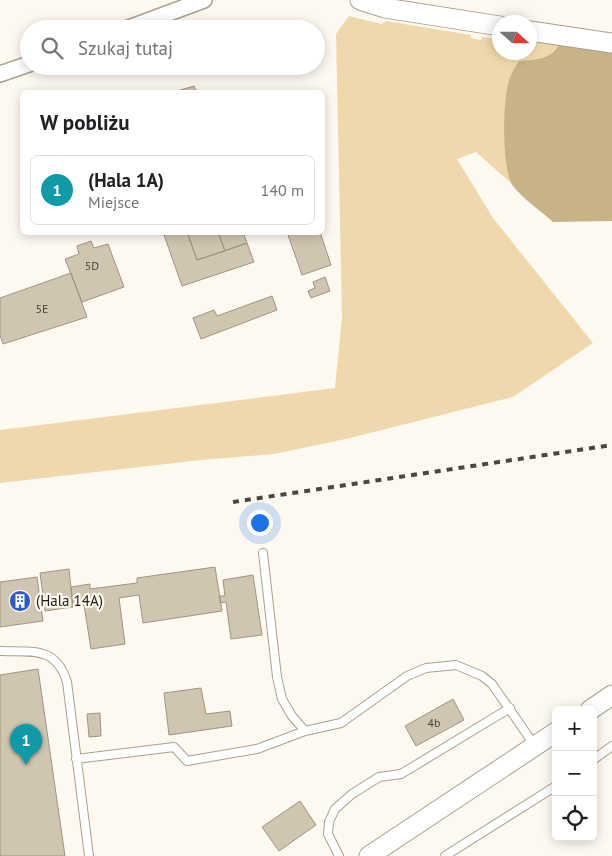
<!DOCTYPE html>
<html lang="pl">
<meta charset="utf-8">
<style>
:root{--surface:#fff;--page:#f6f6f6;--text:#202124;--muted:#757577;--line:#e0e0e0;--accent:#1a73e8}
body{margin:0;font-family:"PT Sans",sans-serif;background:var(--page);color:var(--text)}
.controls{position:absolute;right:15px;bottom:15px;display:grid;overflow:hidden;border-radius:8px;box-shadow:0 2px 12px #0003}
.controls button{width:45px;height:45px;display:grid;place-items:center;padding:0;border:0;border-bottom:1px solid var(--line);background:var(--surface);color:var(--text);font:25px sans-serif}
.compass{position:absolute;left:492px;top:15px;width:45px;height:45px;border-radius:50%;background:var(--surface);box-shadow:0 2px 12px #0003;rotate:111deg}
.you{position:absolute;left:259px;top:522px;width:18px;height:18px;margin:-12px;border:4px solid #fff;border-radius:50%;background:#1a73e8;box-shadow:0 0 0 8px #1a73e833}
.badge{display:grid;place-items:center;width:32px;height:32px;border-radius:50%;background:var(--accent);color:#fff;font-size:16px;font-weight:700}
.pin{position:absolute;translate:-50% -41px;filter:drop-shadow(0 1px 2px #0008)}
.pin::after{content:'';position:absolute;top:26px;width:18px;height:15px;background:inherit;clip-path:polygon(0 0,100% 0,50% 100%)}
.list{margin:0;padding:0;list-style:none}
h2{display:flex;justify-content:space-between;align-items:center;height:65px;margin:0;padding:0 20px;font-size:21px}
h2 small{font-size:16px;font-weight:400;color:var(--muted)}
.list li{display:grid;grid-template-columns:32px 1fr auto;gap:15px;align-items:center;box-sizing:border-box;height:70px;margin:0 10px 10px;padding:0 10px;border:1px solid var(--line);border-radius:8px}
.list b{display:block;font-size:19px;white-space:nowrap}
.list p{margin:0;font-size:16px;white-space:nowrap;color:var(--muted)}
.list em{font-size:16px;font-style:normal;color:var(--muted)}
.icon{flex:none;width:28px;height:28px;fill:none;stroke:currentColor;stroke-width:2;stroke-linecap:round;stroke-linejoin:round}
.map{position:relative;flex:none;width:612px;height:856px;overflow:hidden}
.search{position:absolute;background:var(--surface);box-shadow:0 2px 12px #0003;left:20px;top:20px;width:305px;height:55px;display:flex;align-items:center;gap:12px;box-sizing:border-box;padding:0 18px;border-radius:28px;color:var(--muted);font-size:19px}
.panel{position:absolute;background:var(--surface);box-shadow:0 2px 12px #0003;left:20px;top:90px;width:305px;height:145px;border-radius:8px}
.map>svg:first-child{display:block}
.green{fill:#efd9ac}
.forest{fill:#c8b387}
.building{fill:#cfc5b0;stroke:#9e9581}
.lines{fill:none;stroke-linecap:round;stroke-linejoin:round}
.service-casing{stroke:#aaa08c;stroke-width:10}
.minor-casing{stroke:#aaa08c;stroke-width:18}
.tertiary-casing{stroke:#aaa08c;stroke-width:21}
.service{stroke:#fff;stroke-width:8}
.minor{stroke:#fff;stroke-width:15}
.tertiary{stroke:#fff;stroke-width:19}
.rail{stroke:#4b473f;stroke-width:4;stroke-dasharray:6 6;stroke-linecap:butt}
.labels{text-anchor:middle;stroke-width:4.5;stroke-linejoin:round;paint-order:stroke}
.number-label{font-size:12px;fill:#4b463a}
.poi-label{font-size:15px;fill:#1f1b13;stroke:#fdf9f1;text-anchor:start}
</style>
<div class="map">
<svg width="612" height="856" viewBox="0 0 612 856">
<rect width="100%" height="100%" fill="#fdf9f1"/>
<path class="green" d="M349,16L382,24L386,21L471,35V38L481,40L482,37L499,39L500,52H530V44H535L536,40L560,43C552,59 536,60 519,62L506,164L513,185L476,152L457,159L493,218L593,343L513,397L350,438L274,454L201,460L0,483V430L335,388L342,317L336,34Z"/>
<path class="forest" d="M560,43L612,51V221L553,222C541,211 523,199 513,186C501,169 502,93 511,75C513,70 516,66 519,61C536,60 552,59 560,43Z"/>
<path class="building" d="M194,86L197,92H174Z
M163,232H187L197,260L247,243L254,262L182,286Z
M187,232H218L225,251L197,260Z
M218,232H243L247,243L225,251Z
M287,232H320L331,265L302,275Z
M91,241L94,248L108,244L124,287L82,302L65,259L79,254L77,246Z
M71,273L87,317L3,344L0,335V298Z
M325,277L330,291L311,298L308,291L315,288L313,282Z
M272,296L277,310L201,339L193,318L214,310L217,316Z
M215,567L222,611L143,623L139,595L119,598L125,644L91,649L84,605L73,607L71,587L90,584V589L137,583V578Z
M69,569L73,607L45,611L40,573Z
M253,575L262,635L231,639L226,602L220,603V596H225L223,580Z
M37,577L43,621L0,627V582Z
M38,669L65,856H0V675Z
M201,688L206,714L230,711L232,726L169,735L164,693Z
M453,699L464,720L416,746L405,726Z
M100,713L101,736L89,737L87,714Z
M300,801L316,825L279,851L262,827Z"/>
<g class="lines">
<g class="service-casing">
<path id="service" d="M263,553L277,677L282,699L292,716L305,731
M0,651C32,652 56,646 67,682L89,856
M76,759L174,747L187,761L257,749L305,731L341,723L407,676L426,668L456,665L482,676L492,684L535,746
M593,760L612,746
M339,856L328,834L329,822L335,809L352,794L379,777L401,774L510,708
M445,856L556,786"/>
</g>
<g class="minor-casing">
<path id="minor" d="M126,29L204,0
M0,74L29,64"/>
</g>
<g class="tertiary-casing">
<path id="tertiary" d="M360,0L385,8L500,26
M530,31L612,43
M590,710L612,695
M369,856L556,732"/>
</g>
<use href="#service" class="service"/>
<use href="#minor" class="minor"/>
<use href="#tertiary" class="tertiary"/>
<path class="rail" d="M233,502L612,445"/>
</g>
<defs>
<g id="building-disc" transform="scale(1.125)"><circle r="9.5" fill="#2d5ac9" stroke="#fdf9f1"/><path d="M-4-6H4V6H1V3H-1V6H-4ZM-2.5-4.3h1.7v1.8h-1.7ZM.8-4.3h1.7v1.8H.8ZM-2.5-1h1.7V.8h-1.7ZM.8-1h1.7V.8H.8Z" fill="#fff"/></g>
</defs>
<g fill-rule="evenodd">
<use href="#building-disc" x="20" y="601"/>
</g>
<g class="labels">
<g class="number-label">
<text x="92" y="270">5D</text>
<text x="42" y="313">5E</text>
<text x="434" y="727">4b</text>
</g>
<g class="poi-label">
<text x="36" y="606">(Hala 14A)</text>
</g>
</g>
</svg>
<div class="controls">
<button>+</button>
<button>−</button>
<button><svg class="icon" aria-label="locate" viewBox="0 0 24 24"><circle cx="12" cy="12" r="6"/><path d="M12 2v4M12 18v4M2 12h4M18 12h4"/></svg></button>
</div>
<svg class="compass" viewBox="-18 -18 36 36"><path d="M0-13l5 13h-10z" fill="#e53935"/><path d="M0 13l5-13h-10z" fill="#757577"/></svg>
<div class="you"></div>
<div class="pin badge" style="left:26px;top:765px;background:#0f9aa8">1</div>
<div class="search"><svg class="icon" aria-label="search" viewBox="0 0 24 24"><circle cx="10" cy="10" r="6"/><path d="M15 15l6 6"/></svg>Szukaj tutaj</div>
<section class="panel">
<h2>W pobliżu<small></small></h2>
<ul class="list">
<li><span class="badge" style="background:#0f9aa8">1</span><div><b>(Hala 1A)</b><p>Miejsce</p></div><em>140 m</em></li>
</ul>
</section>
</div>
